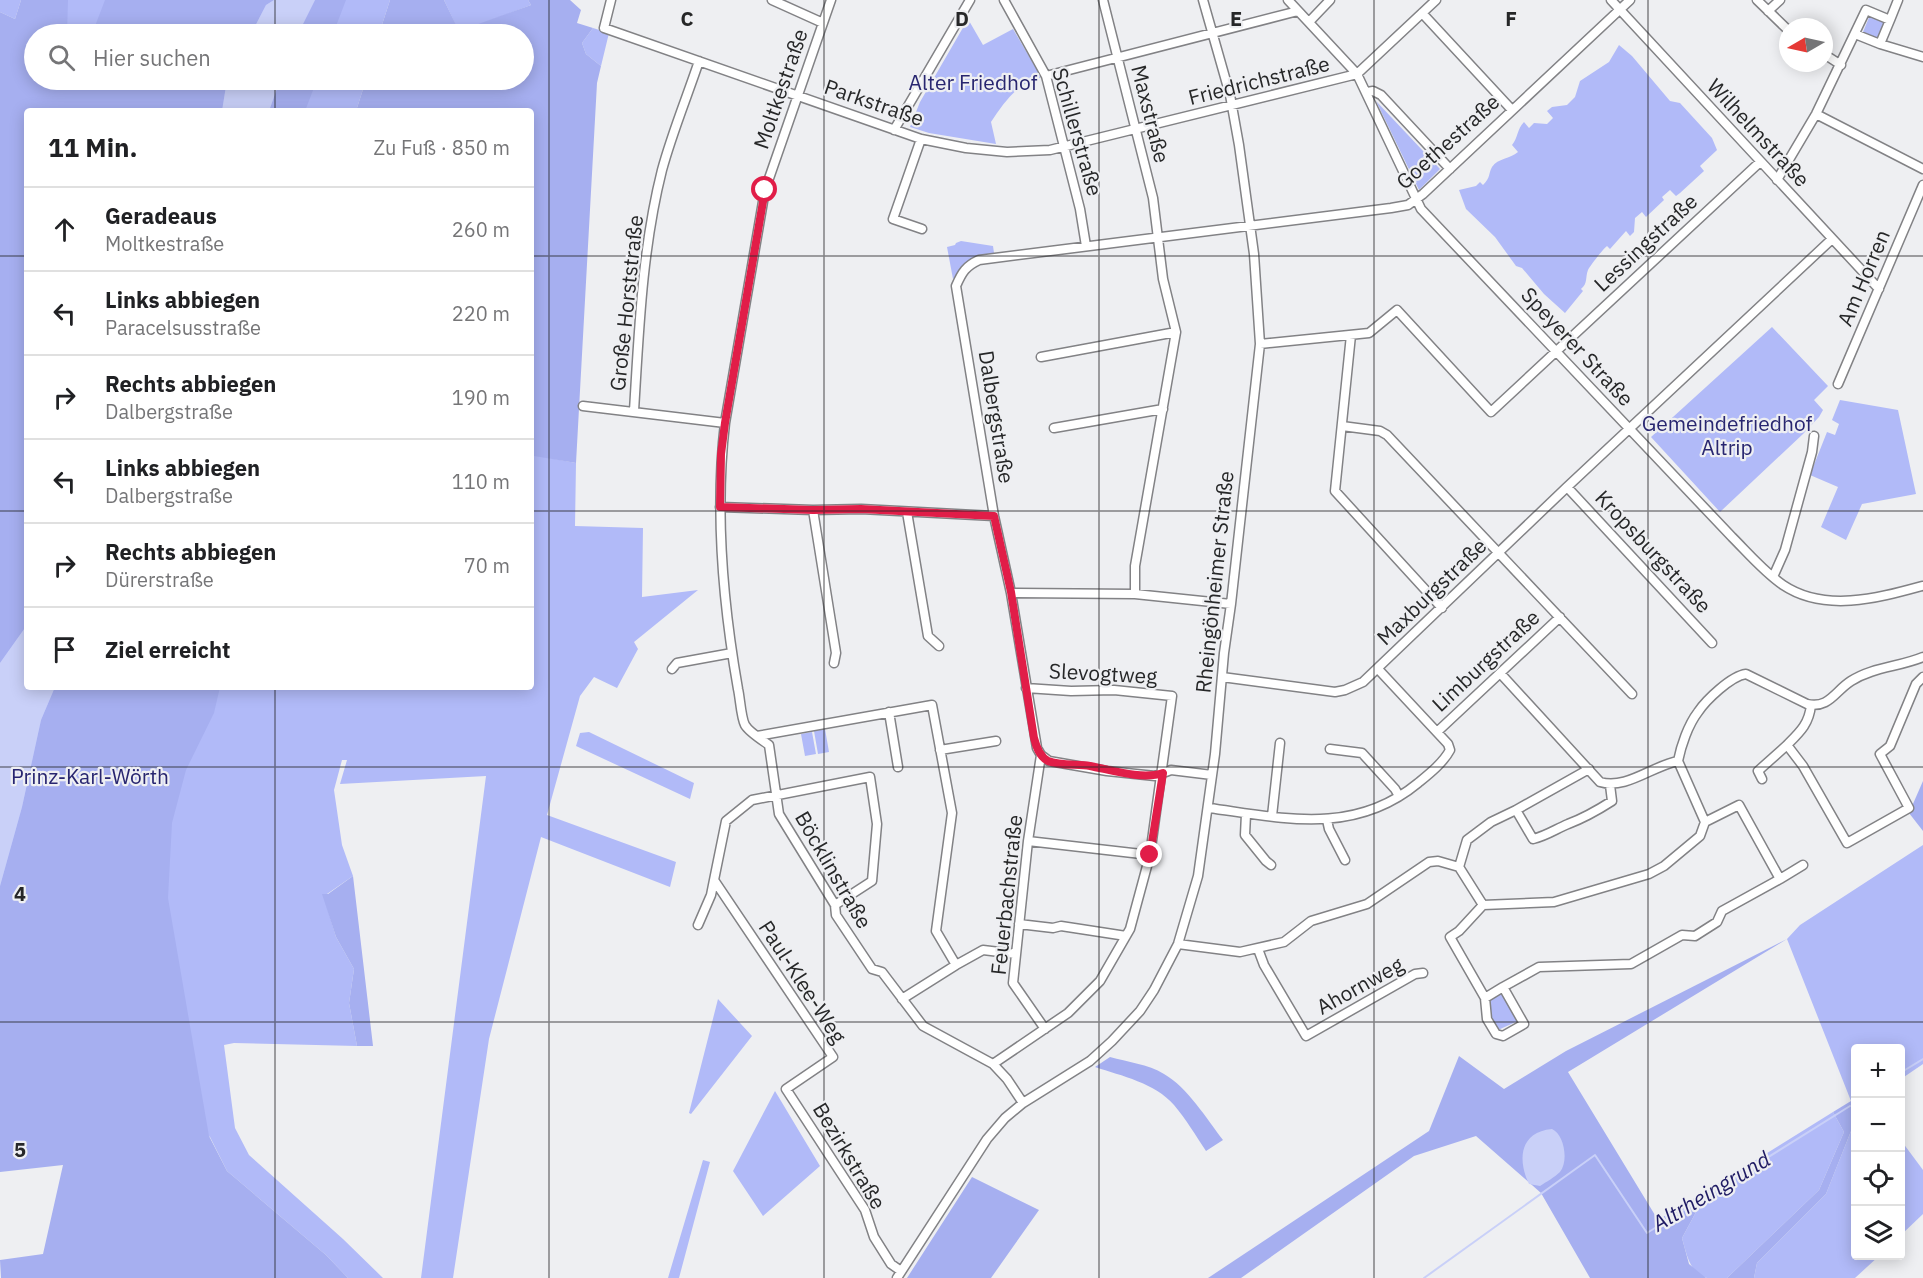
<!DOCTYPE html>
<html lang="de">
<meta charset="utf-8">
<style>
:root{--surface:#fff;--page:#f6f6f6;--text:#202124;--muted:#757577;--line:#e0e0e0}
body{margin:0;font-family:"IBM Plex Sans",sans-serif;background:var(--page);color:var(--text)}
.controls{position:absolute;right:18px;bottom:18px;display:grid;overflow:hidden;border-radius:6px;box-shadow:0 3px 15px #0003}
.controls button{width:54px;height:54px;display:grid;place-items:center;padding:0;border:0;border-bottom:2px solid var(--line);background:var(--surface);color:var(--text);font:30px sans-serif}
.compass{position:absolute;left:1779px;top:18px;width:54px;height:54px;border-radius:50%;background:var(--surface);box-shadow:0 3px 15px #0003;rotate:261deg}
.stop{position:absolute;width:18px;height:18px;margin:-14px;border:4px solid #e11d48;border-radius:50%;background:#fff}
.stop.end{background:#e11d48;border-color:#fff;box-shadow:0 2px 6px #0008}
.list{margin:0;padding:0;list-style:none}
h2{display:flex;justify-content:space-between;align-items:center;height:78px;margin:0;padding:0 24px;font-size:26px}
h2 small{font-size:20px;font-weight:400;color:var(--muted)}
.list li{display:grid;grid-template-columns:39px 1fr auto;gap:18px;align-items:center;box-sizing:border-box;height:84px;padding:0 24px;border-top:2px solid var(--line)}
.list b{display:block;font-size:22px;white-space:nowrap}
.list p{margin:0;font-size:20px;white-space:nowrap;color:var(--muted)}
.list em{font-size:20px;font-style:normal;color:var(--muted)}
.icon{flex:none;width:33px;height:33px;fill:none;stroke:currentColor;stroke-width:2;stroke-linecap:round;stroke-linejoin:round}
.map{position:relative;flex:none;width:1923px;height:1278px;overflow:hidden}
.search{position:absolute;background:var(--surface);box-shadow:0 3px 15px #0003;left:24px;top:24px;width:510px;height:66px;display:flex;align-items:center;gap:15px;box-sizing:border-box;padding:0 21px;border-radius:33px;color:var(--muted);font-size:22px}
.panel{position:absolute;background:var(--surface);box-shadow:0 3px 15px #0003;left:24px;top:108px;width:510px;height:582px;border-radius:6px}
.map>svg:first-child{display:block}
.green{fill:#b1baf8}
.forest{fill:#a6aff0}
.water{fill:#c9d0f8}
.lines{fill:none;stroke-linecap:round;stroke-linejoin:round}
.stream{stroke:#c9d0f8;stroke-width:2}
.minor-casing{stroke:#828285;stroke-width:11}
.minor{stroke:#fff;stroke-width:8}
.route{stroke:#e11d48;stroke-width:8}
.grid{fill:none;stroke:#262728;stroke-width:1.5;stroke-opacity:0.55}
.labels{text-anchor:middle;stroke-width:4.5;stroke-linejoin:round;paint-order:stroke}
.street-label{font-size:21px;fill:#262728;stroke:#eeeff2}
.park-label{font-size:21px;fill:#282670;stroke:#eeeff2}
.water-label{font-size:22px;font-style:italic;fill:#1f1b64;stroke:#eeeff2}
.grid-label{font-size:20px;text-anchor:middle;font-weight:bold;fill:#262728;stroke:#eeeff2;stroke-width:4.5;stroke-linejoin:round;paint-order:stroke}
</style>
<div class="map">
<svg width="1923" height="1278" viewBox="0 0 1923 1278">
<rect width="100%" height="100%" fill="#eeeff2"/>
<path class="green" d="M0,0H21L15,19L0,12Z
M49,0H390L379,34H40Z
M444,0H528L531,5L459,32Z
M1870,15L1886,22L1879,40L1863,32Z
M968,19L983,45L1013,29L1040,75V78C1017,83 1003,104 991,122L996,144L929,133L910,127L920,102Z
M593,28L609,33L601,66L586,54L582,43Z
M1619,45L1632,56L1670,101L1680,103L1712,138L1717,150L1700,166L1704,171L1680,193L1676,196L1670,190L1662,197L1664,200L1646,217L1642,212L1635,218L1634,232L1630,236L1626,231L1610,249L1607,246C1603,249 1590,266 1588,270C1585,278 1588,283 1581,289L1583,291L1565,313L1544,294L1522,268L1516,266L1495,237L1466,209L1459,190L1476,186L1480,182L1483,185C1491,177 1488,174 1492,167C1498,158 1510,159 1518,152L1512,145C1518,138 1517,129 1524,122L1529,128L1534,123L1547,124L1553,118L1547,111L1552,107L1567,105L1575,97L1580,81L1609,62Z
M34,80H366L356,111H27V687H531V476L534,455L576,463L575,526L643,528L642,597L698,590L634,642L638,649L617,688L594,677L580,696L547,815L676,862L670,887L541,837L489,1039L453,1278H421L486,776L340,784L347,760H342L334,790L342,845L353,876L327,894H323L336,937L354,969L349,1003L357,1046L234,1043L224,1045L235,1128L249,1155L343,1239L383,1278H348L326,1255L227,1171L210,1137L0,977V195Z
M1376,101L1440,169L1419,190Z
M961,241L993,246L994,253C965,258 970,259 953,279L947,247L955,245L956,243Z
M1772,327L1828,386L1814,400L1823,410L1819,417L1803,434L1720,512L1651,437Z
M1840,400L1898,410L1916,494L1862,504L1846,540L1821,527L1838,487L1810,475L1827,432L1835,435L1839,424L1832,420Z
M825,729L829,752L818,754L814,731Z
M589,732L694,783L690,799L576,746L580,733Z
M812,732L816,754L805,756L801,734Z
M1923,845V1064L1901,1079L1900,1048H1856L1855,1103L1851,1101L1787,939L1800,925Z
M1502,990L1518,1021L1498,1030L1488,1012L1487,998Z
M718,999L752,1036L691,1114L689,1113Z
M775,1091L820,1166L763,1216L733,1171Z
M1833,1112L1844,1132L1819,1190L1727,1278C1721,1278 1714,1278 1707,1278C1690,1275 1686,1252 1682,1238L1708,1190Z
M1855,1121L1856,1256H1879L1855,1278H1754L1757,1263L1826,1194Z
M1900,1139L1923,1170V1214L1901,1235Z
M703,1160L710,1162L679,1278H668Z"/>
<path class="forest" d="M21,0H68L67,34H34V80H229L226,86L222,111H27V625L0,663V12L15,19Z
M105,0H274L266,5L251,34H92Z
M315,0H346L333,34H298Z
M390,0H444L459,31L531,5L528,0H570L581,10L577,23L593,28L582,43L586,54L601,66L597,83L576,463L534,456L531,476V111H356L366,80H524V34H379Z
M280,80H317L305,111H269Z
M55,687H220L214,713L186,770L172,823L168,898L209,1136L227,1171L326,1255L348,1278H1L0,1260L43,1254L63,1165L0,1172V886L22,807L41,720Z
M1923,781V831L1909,813Z
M353,876L373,1046H357L349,1003L354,969L336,937L322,894H328Z
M1787,939L1568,1072L1658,1220L1708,1190L1682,1238L1689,1264L1706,1278H1590L1541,1193L1476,1136L1414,1156L1241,1278H1208L1429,1131L1459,1056L1504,1089L1566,1051Z
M1110,1057C1127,1062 1148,1064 1164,1074C1187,1087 1207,1119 1223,1140L1206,1151C1196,1136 1186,1119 1174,1105C1155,1083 1122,1076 1095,1067Z
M1851,1101L1855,1103V1121L1826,1194L1757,1263L1754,1278H1727L1819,1190L1844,1132L1833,1112Z
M972,1177L1039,1210L991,1278H907Z"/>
<path class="water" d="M274,0H315L298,34H251L266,5Z
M229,80H280L269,111H222L226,86Z
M27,625V687H55L41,720L22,807L0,886V663Z
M1552,1129C1564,1134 1569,1161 1560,1172C1555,1177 1546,1182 1540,1186L1529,1184C1517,1159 1520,1132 1552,1129Z"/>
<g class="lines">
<path class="stream" d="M1900,1073L1923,1059
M1424,1278L1595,1155L1647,1233L1850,1106"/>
<g class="minor-casing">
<path id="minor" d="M611,0L604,28L921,139L966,148L1007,152L1050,150L1357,74L1436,0
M772,0L823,23
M831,0L765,190L725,423C715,508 723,604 738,689C740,697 741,718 745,725C749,732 762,740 769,745L779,814L835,905L836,915L872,969L882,972L923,1026L993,1064L1007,1079L1023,1103
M1004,0L1046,76L1080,209L1086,246
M1103,0L1153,198L1163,279L1176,332L1135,566V594
M1288,0L1357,74L1421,209L1732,537C1748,553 1764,572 1783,585C1825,613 1878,598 1922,586
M1611,0L1879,289
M1757,0L1788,30
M1768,11L1780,0
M1422,13L1512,110
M1309,22L1330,0
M1855,34L1880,44L1890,20
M1880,44L1923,57
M1824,54L1841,65
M1046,76L1298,11
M1367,92L1373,91L1381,95L1450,169
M1816,114L1923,169
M894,130L970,0
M921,139L893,219L922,229
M1777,180L1816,114L1866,10L1890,20L1898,0
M1351,335L1335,491L1442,608
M1260,344L1369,333L1397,310L1491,412L1760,162
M1041,357L1176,332
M1838,384L1923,185
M583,406L725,423
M634,411C639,330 642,249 662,170C672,133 687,97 699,61
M1342,426L1380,431L1387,435L1632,694
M1054,428L1163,409
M1567,487L1712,643
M720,507L813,510L861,509L994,516
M813,510L836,653L834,663
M907,512L928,636L939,646
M1773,577L1785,550L1812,452L1814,436
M1011,593L1135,594L1231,604
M672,669L677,663L732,653
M1500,673L1600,782C1626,790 1652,766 1678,761
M1222,677L1335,692L1345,690L1363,682L1567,487L1832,239
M1811,705C1809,724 1800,732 1787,745L1803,766L1847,843L1909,808L1880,754L1890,746L1916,684L1923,677
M889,712L898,767
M1437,732L1560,617
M757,736L932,705L952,813L936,931L956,965
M1330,749L1362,753L1395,789L1399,796
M940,750L996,741
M1041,755L1028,841L1013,983L1045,1029
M1212,775L1171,770L1155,776L1107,771L1049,761L1041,755L1037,748L1011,593L994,516L956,286C962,272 966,266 979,260L1391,208L1408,205L1423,194L1630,0
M1762,779L1758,771L1787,745
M1209,808C1283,818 1354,836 1418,783C1429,774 1443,763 1450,750L1448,744L1378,669
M1516,810L1589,769
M1246,814L1245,835L1266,861L1271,865
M1272,816L1280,743
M1327,820L1329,829L1345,860
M1028,841L1150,855
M1459,867L1467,840L1491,822L1516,810L1533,839C1546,836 1556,829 1568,824C1584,818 1598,810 1612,801L1610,785
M1780,879L1803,865
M835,905L872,881L877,824L870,777L752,800L726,821L714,880L833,1057L786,1089L865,1210L874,1237L891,1264L901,1271
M1483,905L1459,931L1450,937L1485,998L1487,1019L1496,1034L1503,1036L1524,1024L1503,987L1485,998
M1019,924L1053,928L1061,926L1126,936
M698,925L711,895L714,880
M1178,944L1240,952L1284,942L1311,921L1367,904L1429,862L1438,861L1459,867L1483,905L1554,902L1649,874L1664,866L1700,836L1705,822L1678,761C1681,746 1688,725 1698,712C1706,700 1731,676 1746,674L1807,704C1829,709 1835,691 1851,681C1873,667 1899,667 1923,657
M1258,949L1264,965L1306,1036L1415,974L1423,973
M1503,987L1539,967L1631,964L1682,935L1695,936L1717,922L1722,911L1780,879L1739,805L1705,822
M902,999L956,965L983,950L1016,954
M993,1064L1068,1013L1100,981L1130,929L1150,855L1172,696L1114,690L1071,691L1026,688
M897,1278L987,1139L1005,1118L1023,1103L1090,1061L1112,1041L1140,1011L1154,990L1178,944L1198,876L1215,754L1224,653L1231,604L1260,344L1254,254L1239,145L1230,95L1203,0"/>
</g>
<use href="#minor" class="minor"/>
</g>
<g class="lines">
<path class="route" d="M765,190L725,423L721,454L720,507L813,510L861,509L994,516L1011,592L1034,738C1036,746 1039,756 1048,761C1060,766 1077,764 1090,766C1111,770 1142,780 1163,773L1150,855"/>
</g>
<path class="grid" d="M275,0V34M549,0V1278M824,0V1278M1099,0V1278M1374,0V1278M1648,0V1278M275,80V111M0,256H27M531,256H1923M0,511H27M531,511H1923M275,687V1278M0,767H1923M0,1022H1923"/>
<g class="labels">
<g class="street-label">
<text transform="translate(1259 81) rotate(-14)" y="7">Friedrichstraße</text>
<text transform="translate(781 89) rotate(-71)" y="7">Moltkestraße</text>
<text transform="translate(874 103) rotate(19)" y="7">Parkstraße</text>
<text transform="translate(1150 114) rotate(76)" y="7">Maxstraße</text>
<text transform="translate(1077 132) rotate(74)" y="7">Schillerstraße</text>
<text transform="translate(1758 133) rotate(47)" y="7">Wilhelmstraße</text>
<text transform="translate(1448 142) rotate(-42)" y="7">Goethestraße</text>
<text transform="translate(1646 243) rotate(-43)" y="7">Lessingstraße</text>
<text transform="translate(1864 278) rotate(-67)" y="7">Am Horren</text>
<text transform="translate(627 303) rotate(-84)" y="7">Große Horststraße</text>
<text transform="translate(1577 347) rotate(47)" y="7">Speyerer Straße</text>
<text transform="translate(996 417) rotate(81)" y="7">Dalbergstraße</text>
<text transform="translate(1653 552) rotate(47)" y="7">Kropsburgstraße</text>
<text transform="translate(1215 582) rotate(-84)" y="7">Rheingönheimer Straße</text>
<text transform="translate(1432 592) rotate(-44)" y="7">Maxburgstraße</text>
<text transform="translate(1486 661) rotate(-43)" y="7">Limburgstraße</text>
<text transform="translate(1103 674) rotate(3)" y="7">Slevogtweg</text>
<text transform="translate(833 870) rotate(60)" y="7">Böcklinstraße</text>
<text transform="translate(1007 895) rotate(-84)" y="7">Feuerbachstraße</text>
<text transform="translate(802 982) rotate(57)" y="7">Paul-Klee-Weg</text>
<text transform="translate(1360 986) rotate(-29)" y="7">Ahornweg</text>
<text transform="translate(849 1156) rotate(59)" y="7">Bezirkstraße</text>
</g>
<g class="park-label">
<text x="973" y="90">Alter Friedhof</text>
<text x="1727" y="431">Gemeindefriedhof<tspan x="1727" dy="24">Altrip</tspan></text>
<text x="90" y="784">Prinz-Karl-Wörth</text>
</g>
<g class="water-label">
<text transform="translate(1711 1191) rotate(-31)" y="8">Altrheingrund</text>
</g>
</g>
<g class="grid-label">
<text x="687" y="26">C</text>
<text x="962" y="26">D</text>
<text x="1236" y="26">E</text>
<text x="1511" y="26">F</text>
<text x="20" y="901">4</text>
<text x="20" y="1157">5</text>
</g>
</svg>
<div class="controls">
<button>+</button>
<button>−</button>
<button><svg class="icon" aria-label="locate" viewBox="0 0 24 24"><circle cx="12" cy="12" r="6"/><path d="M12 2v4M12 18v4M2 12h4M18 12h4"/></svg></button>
<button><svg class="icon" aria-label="layers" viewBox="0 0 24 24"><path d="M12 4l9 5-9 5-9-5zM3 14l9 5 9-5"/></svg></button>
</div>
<svg class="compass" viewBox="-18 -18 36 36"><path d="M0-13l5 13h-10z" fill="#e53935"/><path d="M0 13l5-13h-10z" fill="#757577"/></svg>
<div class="stop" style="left:765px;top:190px"></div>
<div class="stop end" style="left:1150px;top:855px"></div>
<div class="search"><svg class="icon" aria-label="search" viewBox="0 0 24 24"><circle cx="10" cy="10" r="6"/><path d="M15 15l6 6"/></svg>Hier suchen</div>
<section class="panel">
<h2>11 Min.<small>Zu Fuß · 850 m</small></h2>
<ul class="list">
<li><svg class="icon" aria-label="ahead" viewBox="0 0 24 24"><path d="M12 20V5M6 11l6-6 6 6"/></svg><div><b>Geradeaus</b><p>Moltkestraße</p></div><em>260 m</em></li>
<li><svg class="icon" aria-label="left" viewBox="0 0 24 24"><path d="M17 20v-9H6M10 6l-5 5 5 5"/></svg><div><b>Links abbiegen</b><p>Paracelsusstraße</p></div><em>220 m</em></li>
<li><svg class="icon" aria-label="right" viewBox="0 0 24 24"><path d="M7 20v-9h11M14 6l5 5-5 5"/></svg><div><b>Rechts abbiegen</b><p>Dalbergstraße</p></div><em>190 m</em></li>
<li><svg class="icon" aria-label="left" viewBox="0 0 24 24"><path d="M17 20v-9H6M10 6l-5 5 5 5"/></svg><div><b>Links abbiegen</b><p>Dalbergstraße</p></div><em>110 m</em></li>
<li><svg class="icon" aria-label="right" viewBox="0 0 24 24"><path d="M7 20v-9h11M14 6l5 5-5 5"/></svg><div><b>Rechts abbiegen</b><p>Dürerstraße</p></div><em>70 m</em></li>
<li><svg class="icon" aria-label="arrive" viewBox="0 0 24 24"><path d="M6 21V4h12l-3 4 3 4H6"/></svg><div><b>Ziel erreicht</b></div></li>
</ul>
</section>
</div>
